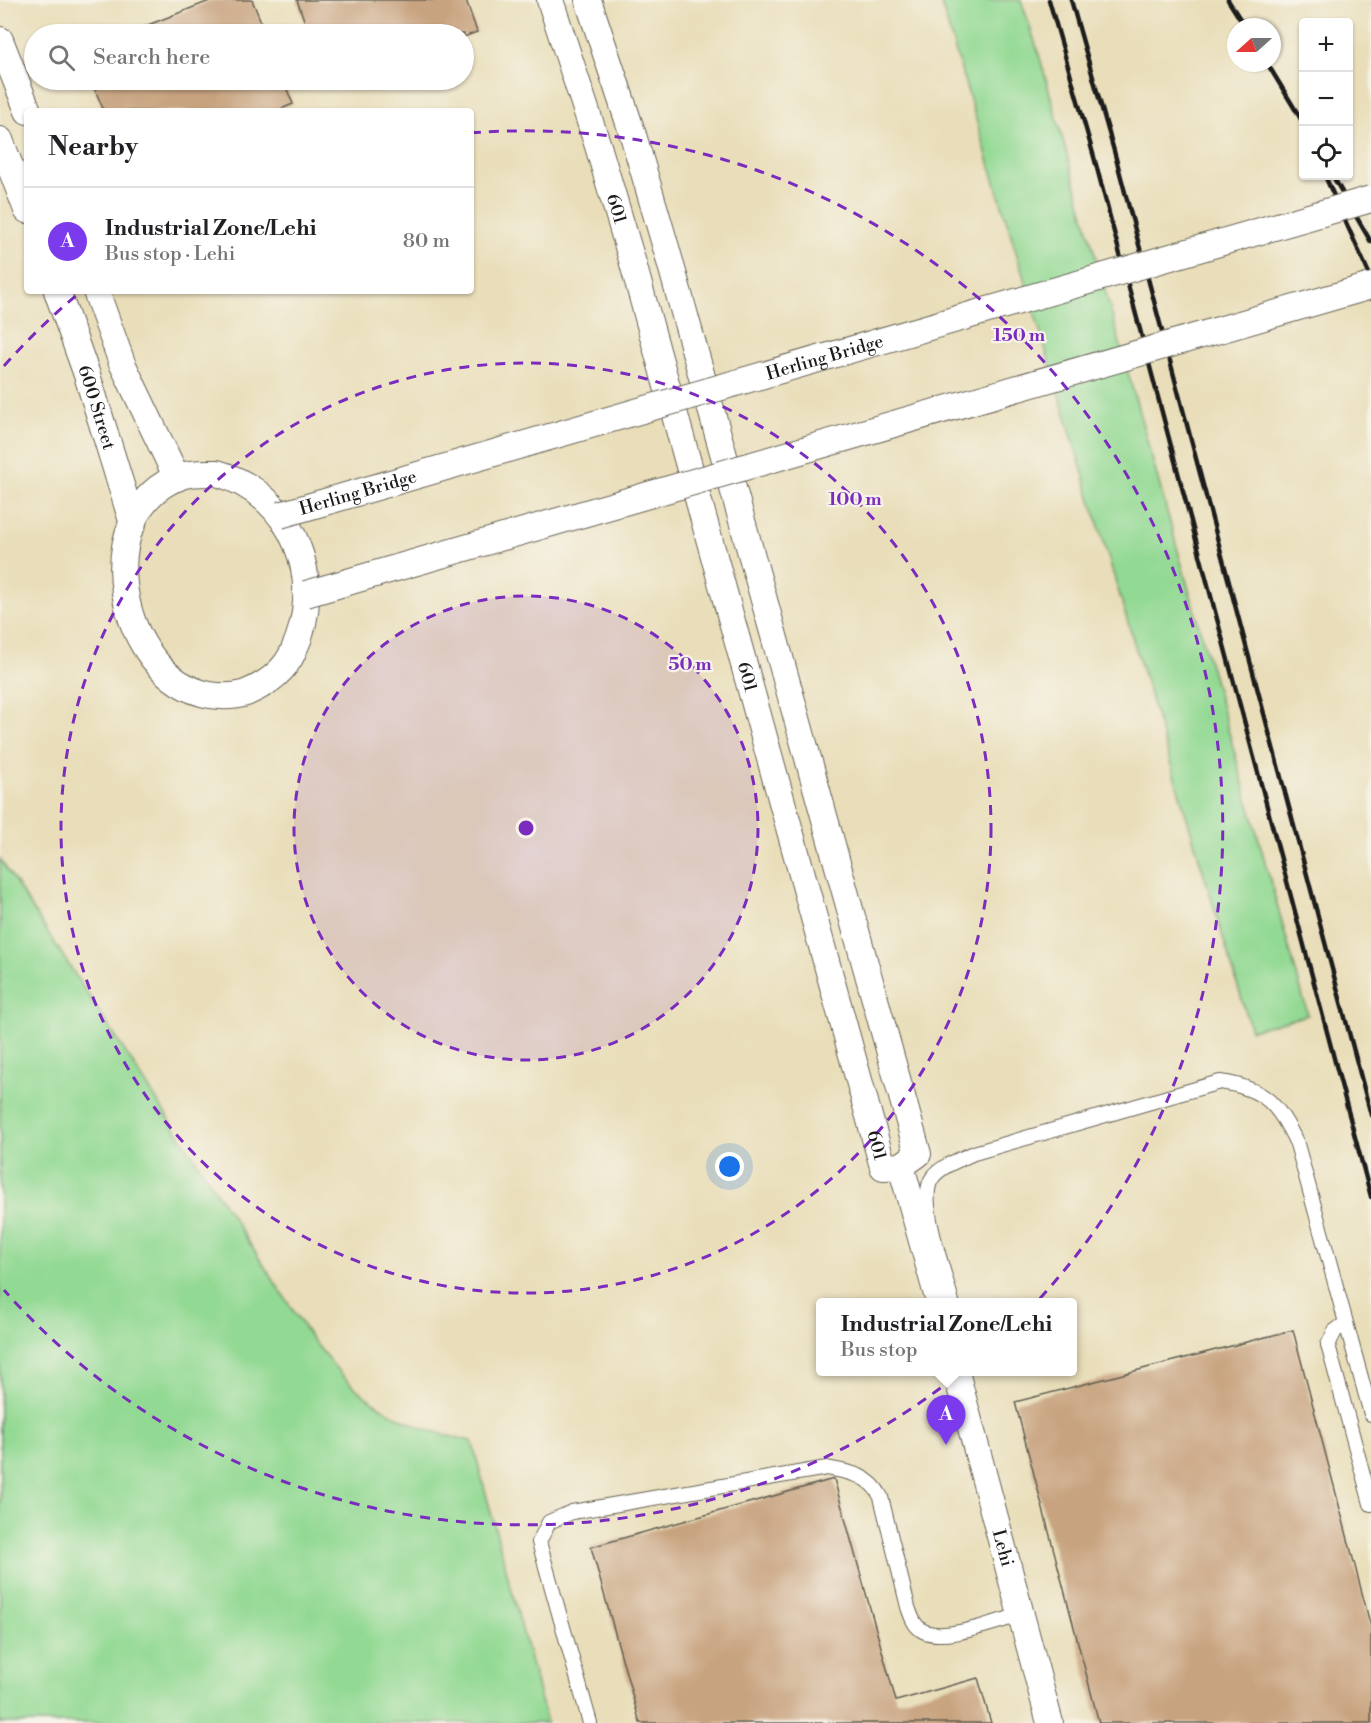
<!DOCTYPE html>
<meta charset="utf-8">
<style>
:root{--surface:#fff;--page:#f6f6f6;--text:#202124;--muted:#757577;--line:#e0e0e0;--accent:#7c3aed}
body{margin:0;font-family:"Libre Bodoni",serif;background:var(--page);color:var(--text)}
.controls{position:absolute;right:18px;top:18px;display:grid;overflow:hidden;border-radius:6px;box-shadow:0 2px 4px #0004}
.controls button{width:54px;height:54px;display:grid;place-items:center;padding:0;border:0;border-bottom:2px solid var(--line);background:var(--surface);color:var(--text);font:30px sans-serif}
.compass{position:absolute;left:1227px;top:18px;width:54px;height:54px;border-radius:50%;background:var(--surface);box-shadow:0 2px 4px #0004;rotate:249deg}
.you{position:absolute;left:730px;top:1167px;width:21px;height:21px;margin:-15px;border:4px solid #fff;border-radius:50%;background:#1a73e8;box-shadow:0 0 0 9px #1a73e833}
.badge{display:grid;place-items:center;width:39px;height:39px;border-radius:50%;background:var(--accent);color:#fff;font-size:20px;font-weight:700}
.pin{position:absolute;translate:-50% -50px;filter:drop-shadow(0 2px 3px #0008)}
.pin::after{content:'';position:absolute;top:32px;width:21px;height:18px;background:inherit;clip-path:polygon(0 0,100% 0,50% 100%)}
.popup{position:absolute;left:816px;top:1298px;width:261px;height:78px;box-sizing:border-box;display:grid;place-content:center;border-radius:6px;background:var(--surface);filter:drop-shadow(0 2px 4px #0005);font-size:20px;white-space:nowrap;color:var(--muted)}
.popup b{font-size:22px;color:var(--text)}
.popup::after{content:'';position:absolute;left:50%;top:100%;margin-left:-12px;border:12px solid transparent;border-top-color:var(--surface)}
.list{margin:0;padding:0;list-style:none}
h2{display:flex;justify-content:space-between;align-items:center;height:78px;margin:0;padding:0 24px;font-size:26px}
h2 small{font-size:20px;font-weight:400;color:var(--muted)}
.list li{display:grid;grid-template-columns:39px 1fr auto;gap:18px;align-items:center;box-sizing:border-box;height:108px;padding:0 24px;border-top:2px solid var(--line)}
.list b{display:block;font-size:22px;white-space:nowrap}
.list p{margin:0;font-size:20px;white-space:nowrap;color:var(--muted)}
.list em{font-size:20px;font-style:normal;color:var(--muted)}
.icon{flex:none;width:33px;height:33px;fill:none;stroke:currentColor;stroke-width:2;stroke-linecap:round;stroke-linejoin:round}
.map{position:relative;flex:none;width:1371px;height:1723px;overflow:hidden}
.search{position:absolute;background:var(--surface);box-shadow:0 2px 4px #0004;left:24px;top:24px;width:450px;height:66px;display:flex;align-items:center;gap:15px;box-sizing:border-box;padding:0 21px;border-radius:33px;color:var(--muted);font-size:22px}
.panel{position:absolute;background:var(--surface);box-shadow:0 2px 4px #0004;left:24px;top:108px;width:450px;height:186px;border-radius:6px}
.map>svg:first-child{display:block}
.green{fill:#92d993;stroke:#577a58;stroke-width:1.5}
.building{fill:#c8a37f}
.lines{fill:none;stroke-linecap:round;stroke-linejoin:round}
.lane-casing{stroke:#646053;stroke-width:16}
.street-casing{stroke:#646053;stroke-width:28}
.lane{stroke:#fff;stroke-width:14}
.street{stroke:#fff;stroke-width:26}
.rail{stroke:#1c1c1c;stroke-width:4.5}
.street-bridge-casing{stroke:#646053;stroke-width:28;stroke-linecap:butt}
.street-bridge{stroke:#fff;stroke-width:26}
.ring{fill:none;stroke:#7b2cbf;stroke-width:3;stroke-dasharray:10 8}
.labels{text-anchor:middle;stroke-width:4.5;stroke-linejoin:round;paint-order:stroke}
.street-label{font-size:18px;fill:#1c1c1c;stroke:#f7f3e8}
.centre{fill:#7b2cbf;stroke:#f7f3e8;stroke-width:3}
.ring-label{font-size:18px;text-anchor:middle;font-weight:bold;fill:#7b2cbf;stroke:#f7f3e8;stroke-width:4.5;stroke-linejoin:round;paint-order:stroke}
</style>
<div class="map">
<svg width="1371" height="1723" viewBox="0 0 1371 1723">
<rect width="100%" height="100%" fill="#f7f3e8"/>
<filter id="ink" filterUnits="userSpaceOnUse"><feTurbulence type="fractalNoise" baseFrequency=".0167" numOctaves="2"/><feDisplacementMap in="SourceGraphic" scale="12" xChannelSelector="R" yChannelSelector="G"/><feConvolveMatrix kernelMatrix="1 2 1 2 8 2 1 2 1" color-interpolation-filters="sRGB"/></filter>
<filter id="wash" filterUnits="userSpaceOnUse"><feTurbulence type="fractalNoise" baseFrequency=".008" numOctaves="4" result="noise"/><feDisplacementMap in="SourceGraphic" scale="24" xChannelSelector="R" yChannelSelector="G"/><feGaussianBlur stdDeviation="1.35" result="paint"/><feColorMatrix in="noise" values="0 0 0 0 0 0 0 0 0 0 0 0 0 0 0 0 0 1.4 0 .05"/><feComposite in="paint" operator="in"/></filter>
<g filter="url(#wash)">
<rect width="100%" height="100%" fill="#e9deb9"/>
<path class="green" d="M940,0H1021L1038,51L1308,1015L1251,1030Z
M0,859L311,1338C324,1353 336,1370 351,1384C385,1416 427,1433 472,1441L547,1723H0Z"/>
<g id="blocks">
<path class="building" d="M212,0H252L266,34H125Z
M297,0H466L477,32L464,37V34H309Z
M91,80H283L293,104L276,111H104Z
M1293,1330L1371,1627V1723H1099L1015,1402Z
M834,1479L896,1701L978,1678L991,1723H640L591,1547Z"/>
</g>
</g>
<g filter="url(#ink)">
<use href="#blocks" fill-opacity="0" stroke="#646053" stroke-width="1.5"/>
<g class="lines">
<g class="lane-casing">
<path id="lane" d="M952,1302C946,1275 918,1204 931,1180C938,1167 961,1159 974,1153L1220,1082C1265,1088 1279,1105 1297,1144L1371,1414
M1346,1323L1335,1331L1328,1345L1371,1504
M590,1723L539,1542L549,1522L572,1512L827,1468C850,1472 870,1475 881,1497L908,1607C911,1616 914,1626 923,1631C945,1642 997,1621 1021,1615"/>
</g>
<g class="street-casing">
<g id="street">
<path id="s1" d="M550,0L598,146L632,260L883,1167L901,1166L918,1154L667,251L633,135L588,0"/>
<path d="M0,40L28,111"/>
<path d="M0,140L27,210"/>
<path id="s2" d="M57,291L87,375L133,524"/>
<path d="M96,291L122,363L177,478"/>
<path d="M217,473C294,495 327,581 293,652C284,672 265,685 246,693C234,697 222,697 210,695C117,678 86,510 181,476C192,472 205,473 217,473Z"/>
<path d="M901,1166L939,1302"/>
<path id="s3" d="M956,1372L1050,1723"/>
</g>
</g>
<use href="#lane" class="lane"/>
<use href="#street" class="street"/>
<path class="rail" d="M1049,0L1094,157L1371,1197
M1071,0L1114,151L1371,1115
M1228,0L1245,27
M1267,63L1304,124
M1325,176L1371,278
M1335,180L1371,242"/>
<g class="street-bridge-casing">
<g id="street-bridge">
<path id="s4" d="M280,515L1371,199"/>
<path d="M306,594L1371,286"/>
</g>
</g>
<use href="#street-bridge" class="street-bridge"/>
</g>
</g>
<circle cx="526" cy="828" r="232" fill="#7b2cbf" fill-opacity=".12"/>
<g class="ring">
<circle cx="526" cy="828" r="232"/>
<circle cx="526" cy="828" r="465"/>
<path d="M4 366A697 697 0 0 1 78 294M471 133A697 697 0 1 1 4 1290"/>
</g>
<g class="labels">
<g class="street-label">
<text dy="6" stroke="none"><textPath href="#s1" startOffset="219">601</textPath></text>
<text dy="6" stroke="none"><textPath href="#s4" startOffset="567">Herling Bridge</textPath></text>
<text dy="6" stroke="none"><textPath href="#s2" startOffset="123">600 Street</textPath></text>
<text dy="6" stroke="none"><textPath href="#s4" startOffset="81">Herling Bridge</textPath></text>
<text dy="6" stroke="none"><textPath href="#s1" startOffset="705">601</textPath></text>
<text dy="6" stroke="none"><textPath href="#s1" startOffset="1191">601</textPath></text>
<text dy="6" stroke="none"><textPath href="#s3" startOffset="182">Lehi</textPath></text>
</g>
</g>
<circle cx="526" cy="828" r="9" class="centre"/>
<g class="ring-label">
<text x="1019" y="341">150 m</text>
<text x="855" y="505">100 m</text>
<text x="690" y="670">50 m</text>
</g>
</svg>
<div class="controls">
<button>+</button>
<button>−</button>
<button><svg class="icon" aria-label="locate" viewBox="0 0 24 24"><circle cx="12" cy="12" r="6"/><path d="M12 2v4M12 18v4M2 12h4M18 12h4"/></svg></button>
</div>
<svg class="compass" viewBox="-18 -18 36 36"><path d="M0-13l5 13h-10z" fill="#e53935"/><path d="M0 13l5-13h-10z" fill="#757577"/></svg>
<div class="you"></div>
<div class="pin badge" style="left:946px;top:1445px">A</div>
<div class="popup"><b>Industrial Zone/Lehi</b>Bus stop</div>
<div class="search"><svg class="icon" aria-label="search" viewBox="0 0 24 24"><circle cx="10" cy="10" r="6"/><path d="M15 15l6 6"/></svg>Search here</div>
<section class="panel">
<h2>Nearby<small></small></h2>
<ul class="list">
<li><span class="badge">A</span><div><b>Industrial Zone/Lehi</b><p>Bus stop · Lehi</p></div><em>80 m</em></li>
</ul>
</section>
</div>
